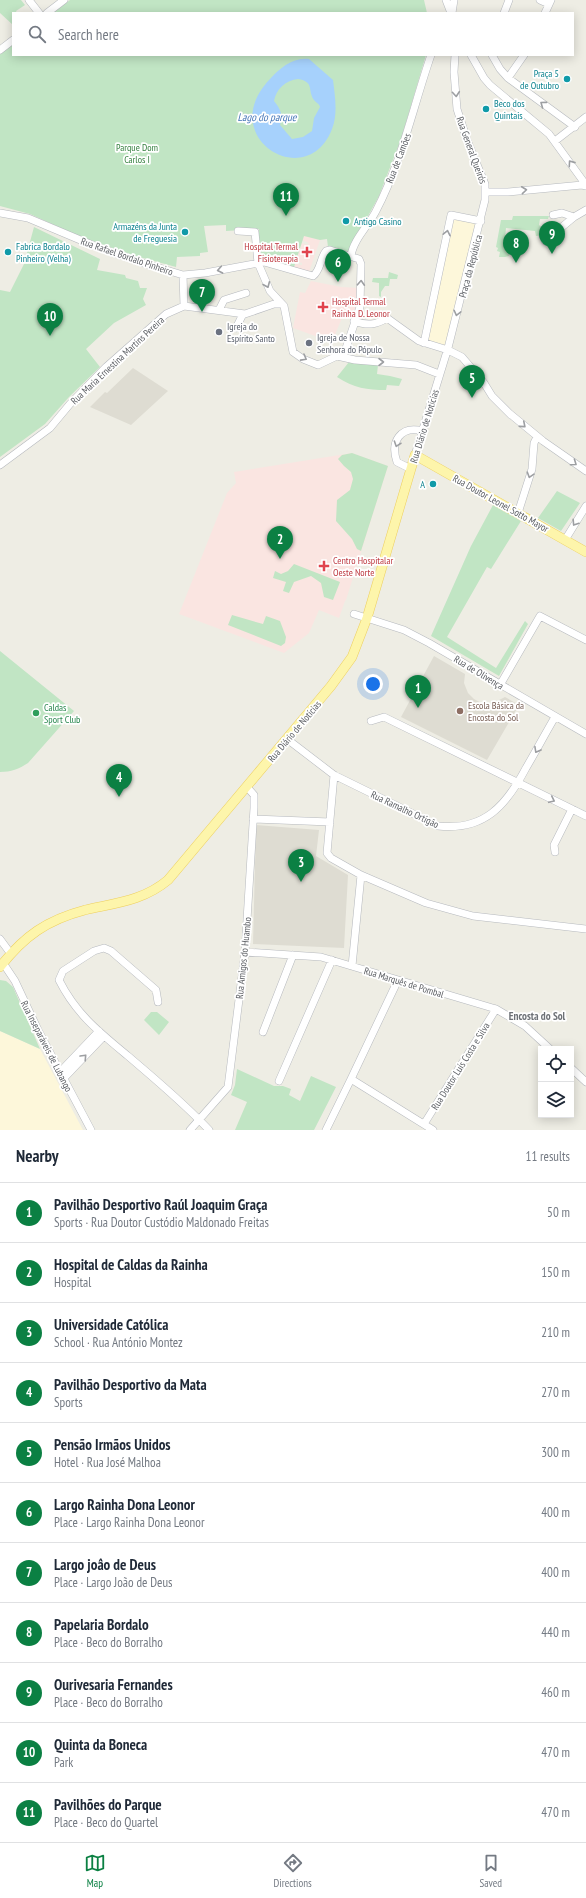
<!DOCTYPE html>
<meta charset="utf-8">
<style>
:root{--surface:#fff;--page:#f2f2f3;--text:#1f2937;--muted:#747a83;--line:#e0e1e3;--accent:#0b8043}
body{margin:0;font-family:"PT Sans Narrow",sans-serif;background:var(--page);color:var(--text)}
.controls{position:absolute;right:12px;bottom:12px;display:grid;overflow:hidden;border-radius:0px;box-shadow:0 2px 10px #0003}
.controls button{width:36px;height:36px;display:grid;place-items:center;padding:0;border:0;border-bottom:1px solid var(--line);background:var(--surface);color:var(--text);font:20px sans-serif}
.you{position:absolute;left:373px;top:684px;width:14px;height:14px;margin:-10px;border:3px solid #fff;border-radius:50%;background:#1a73e8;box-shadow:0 0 0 6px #1a73e833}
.badge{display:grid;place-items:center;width:26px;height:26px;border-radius:50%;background:var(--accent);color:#fff;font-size:13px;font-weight:700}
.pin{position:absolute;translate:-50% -33px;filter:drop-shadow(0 1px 2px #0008)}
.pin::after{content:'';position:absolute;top:21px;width:14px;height:12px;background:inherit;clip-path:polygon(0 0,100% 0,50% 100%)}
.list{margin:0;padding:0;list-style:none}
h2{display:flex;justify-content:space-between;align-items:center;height:52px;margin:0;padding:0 16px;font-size:17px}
h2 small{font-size:13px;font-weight:400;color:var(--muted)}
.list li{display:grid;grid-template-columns:26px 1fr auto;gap:12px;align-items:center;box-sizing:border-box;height:60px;padding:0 16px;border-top:1px solid var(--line)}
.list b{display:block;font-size:15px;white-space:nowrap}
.list p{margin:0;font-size:13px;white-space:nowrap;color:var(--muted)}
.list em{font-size:13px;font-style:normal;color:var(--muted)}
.icon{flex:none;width:22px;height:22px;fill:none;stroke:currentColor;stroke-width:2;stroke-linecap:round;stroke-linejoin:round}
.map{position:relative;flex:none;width:586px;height:1130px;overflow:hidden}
.search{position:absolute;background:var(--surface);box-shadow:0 2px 10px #0003;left:12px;right:12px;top:12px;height:44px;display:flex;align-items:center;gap:10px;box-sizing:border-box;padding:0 14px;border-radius:0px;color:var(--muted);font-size:15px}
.sheet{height:712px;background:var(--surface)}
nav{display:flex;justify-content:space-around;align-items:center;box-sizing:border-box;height:56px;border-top:1px solid var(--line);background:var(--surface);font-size:11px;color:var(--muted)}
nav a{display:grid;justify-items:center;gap:2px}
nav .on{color:var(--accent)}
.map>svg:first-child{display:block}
.commercial{fill:#fdf7da}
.education{fill:#dedcd2}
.medical{fill:#fae5e1}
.green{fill:#c1e5c4}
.water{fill:#a6d1fc;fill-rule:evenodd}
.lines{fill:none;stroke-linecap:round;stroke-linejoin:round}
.minor-casing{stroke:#b6b9be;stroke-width:8}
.major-casing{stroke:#edcf5e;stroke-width:10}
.minor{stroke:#fff;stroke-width:7}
.major{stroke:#fdf5ab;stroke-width:9}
.oneway{stroke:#9d9fa2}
.culture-dot{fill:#0f9aa8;stroke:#fff;stroke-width:1.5}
.health-dot{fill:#e0444e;stroke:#fff;stroke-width:1.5}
.worship-dot{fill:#6b7280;stroke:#fff;stroke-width:1.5}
.education-dot{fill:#8d6e63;stroke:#fff;stroke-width:1.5}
.leisure-dot{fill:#2e9e5b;stroke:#fff;stroke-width:1.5}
.labels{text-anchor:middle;stroke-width:3.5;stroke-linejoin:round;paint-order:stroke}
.culture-label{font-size:10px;fill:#0d838f;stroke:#fff;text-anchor:end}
.park-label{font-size:10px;fill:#368140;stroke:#fff}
.street-label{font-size:10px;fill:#5c5f64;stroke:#fff}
.health-label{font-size:10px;fill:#be3a42;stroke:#fff;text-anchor:start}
.worship-label{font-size:10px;fill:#5b616d;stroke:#fff;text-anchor:start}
.education-label{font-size:10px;fill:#785e54;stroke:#fff;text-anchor:start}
.leisure-label{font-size:10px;fill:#27864d;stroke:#fff;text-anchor:start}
.water-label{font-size:11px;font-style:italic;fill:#4575b7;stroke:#fff}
.neighbourhood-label{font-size:11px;font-weight:bold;fill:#6d7176;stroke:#fff}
</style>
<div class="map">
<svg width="586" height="1130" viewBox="0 0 586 1130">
<rect width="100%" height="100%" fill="#eeede4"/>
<path class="commercial" d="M452,217L479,223L447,348L425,341Z
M0,1031L40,1049L83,1130H0Z"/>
<path class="education" d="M133,368L168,391L131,425L90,407L105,392L107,393Z
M434,656L465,674L464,683L468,693L474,699L483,704L493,703L505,697L519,705L487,760L401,717Z
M256,825L319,830L316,856L348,875L344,948L253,944Z"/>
<path class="medical" d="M304,235L320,240L309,272L294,267L295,264L302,265V263L296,261L301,243L308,245L309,243L302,240Z
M311,281L341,287L361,288L360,305L354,314L344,313L332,342L293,328L300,292L305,293Z
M352,453L388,466L346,600L345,601L339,618L319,610L309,633L284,653L179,614L227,493L236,483L234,472Z"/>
<path class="green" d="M0,0H21L25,5L16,11L17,13H13V25L0,13Z
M70,0H424L427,13H53Z
M13,44V55H426L401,139L379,196L351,247L350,252L328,247L327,239L320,240L304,236L294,267L263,259L259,248V229L226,231V225L204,226L208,252L200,253V256L177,257L176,267L132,255L74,234L30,214L0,206V54Z
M513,216H549L548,219H540L539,225L547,231L543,235L536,236L535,231L506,228L504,249H510L509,256L505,257H499L500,252L497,251L498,248L496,247L501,220H512Z
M34,227L100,259L97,270L125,275L126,278L138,281L140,288H147L143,299L146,305L114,323L86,349L100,367L69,397L45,424L0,457V290L10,292L24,264Z
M389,272L398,275L397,279H390L389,286H385L381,292V297L379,296V283L372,282L373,278H388Z
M349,362L378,365L377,374L390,376L402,379L399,386L387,385L386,390C367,390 354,388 337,377Z
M352,453L388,466L361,551L357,549L352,539L336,521L337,500L350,490L353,479L351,472L344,466L338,459L342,455Z
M557,491L580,503L561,531L538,518Z
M493,505L521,521L491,569L487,567L447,637L496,668L525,621L528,624L499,676L431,636L471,546Z
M294,564L340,582L333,600L324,597L321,583L311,576L294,582L289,593L283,591L286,582L273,578L275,571L281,574L288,571Z
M232,615L263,624L266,616L280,621L286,637L285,643L281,646L228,625Z
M0,651L74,711L28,763C19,769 11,772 0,772Z
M0,980L6,981L13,987L40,1049L0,1031Z
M151,1012H157L169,1022L159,1035L144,1020Z
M237,1069L274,1086H283L291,1089L289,1095L300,1101L311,1076L336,1087L314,1130H235L247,1102L231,1095L235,1085Z"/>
<path class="water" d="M309,59L333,80C335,96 338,114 332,129C307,194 214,137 270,79C280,68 293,57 309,59ZM298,79C315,82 307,90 314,100C316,103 319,103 320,107L314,118L312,131L303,137L292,139L280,125C283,114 281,110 274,101C276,89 286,80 298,79Z"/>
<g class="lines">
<g class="minor-casing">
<path id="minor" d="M29,0L39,13
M446,0L451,13
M540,0L549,4
M47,13L64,0
M452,13L454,0
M504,13L509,0
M545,13L551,0
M0,50L13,40
M471,55L484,78L490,85L549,134L586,185
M492,55L500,69L508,78L575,127
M508,78L524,55
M555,141L586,117
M485,192H508L582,185L586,186
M0,213L28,218L97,247L146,264L183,275L205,273L264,262L313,276C321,270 320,258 326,251L330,250L359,259L361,264L360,307L343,357
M553,215L562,213L574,217
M238,231L255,232L258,263L270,291L284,306L293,352L303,359L318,365L337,356L355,360L416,365L439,374
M545,241L574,217L586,210
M351,256C353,240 369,225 376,211C402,161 413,107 431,55
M183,275L184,306
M219,310L224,300L246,293
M354,321C367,326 376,325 387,318L419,341L448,350L462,357L484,383L492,396L511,415
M236,328L243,314
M424,343L451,215L481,221
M509,413L543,441L586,471
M415,455L448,348L485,200V184L467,140L457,109L454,72L455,55
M0,465L50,428L70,404L106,367L166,314L184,306L245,314L274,304H281
M411,469L397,462C390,442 400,425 423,431
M518,513L532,469L534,443L537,437
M565,540L586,506
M354,614L404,630L429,643L586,734
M500,685L540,616L586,640
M371,721L384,717L586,816
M287,739L334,775L438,826C484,831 506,806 526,768C536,751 545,734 555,717
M334,775L327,853L331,858L361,875L426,903L473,916L586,929
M253,819L330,822
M555,852L554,845L572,809
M0,939L11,954
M245,952L321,957L496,1009L525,1026L550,1049
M3,963L15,981L38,1030L91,1130
M352,966L361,875
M398,980L351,1079L433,1130
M158,1002L156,990L111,951L104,948L94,951L63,971L59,980C76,1014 99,1032 128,1056C156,1080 184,1103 209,1130
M263,1032L293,955
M571,1068L586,1082
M60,1072L99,1031
M64,1078L104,1036
M279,1081L332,960
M424,1124L496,1009
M190,1130L228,1087L245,952L254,808V795L247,787
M326,1130L351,1079"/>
</g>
<g class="major-casing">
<path id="major" d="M0,967C24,936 47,920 85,910C115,903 143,901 168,880L331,686L352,657L367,618L415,455L586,552"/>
</g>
<use href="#minor" class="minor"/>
<use href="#major" class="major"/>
</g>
<defs><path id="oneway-chevron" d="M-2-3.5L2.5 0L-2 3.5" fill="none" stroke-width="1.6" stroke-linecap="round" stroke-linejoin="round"/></defs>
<g class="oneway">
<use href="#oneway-chevron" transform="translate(456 94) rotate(85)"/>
<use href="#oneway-chevron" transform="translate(543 104) rotate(-144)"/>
<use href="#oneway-chevron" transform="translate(571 163) rotate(-125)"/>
<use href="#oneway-chevron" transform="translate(524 190) rotate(-6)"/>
<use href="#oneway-chevron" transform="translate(447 233) rotate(-78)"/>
<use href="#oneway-chevron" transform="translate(220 270) rotate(169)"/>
<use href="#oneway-chevron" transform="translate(361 283) rotate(-87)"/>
<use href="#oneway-chevron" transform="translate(267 285) rotate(67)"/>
<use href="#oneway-chevron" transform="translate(457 313) rotate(104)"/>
<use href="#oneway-chevron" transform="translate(304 358) rotate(29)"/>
<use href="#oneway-chevron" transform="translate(381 362)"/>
<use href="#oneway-chevron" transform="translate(523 425) rotate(40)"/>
<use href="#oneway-chevron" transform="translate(397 444) rotate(109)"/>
<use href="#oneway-chevron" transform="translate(574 463) rotate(35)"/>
<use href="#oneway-chevron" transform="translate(530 475) rotate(107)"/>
<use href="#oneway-chevron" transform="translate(575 523) rotate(123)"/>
<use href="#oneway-chevron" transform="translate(537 750) rotate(119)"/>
<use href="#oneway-chevron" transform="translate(552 800) rotate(25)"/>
<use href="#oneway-chevron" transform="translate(84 1057) rotate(-47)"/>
</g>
<g class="culture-dot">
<circle cx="567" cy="79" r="4"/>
<circle cx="486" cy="109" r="4"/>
<circle cx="346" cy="221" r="4"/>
<circle cx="185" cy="232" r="4"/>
<circle cx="8" cy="252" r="4"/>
<circle cx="433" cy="484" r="4"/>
</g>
<g class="health-dot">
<path d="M305 246h4v4h4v4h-4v4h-4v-4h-4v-4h4z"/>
<path d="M321 301h4v4h4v4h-4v4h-4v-4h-4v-4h4z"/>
<path d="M322 560h4v4h4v4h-4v4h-4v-4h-4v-4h4z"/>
</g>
<g class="worship-dot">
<circle cx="219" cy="332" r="4"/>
<circle cx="309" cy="343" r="4"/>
</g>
<circle class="education-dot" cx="460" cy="711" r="4"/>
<circle class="leisure-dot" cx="36" cy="713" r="4"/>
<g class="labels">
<g class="culture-label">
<text x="559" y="77">Praça 5<tspan x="559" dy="12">de Outubro</tspan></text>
<text x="494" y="107" text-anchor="start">Beco dos<tspan x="494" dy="12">Quintais</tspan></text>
<text x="354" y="225" text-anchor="start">Antigo Casino</text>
<text x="177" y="230">Armazéns da Junta<tspan x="177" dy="12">de Freguesia</tspan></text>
<text x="16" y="250" text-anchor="start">Fabrica Bordalo<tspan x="16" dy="12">Pinheiro (Velha)</tspan></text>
<text x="425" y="488">A</text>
</g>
<g class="park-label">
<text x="137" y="151">Parque Dom<tspan x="137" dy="12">Carlos I</tspan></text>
</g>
<g class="street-label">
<text transform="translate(472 150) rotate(70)" y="4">Rua General Queirós</text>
<text transform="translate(398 158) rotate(-69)" y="4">Rua de Camões</text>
<text transform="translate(127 256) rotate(19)" y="4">Rua Rafael Bordalo Pinheiro</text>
<text transform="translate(470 266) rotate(-75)" y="4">Praça da República</text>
<text transform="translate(117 360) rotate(-43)" y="4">Rua Maria Ernestina Martins Pereira</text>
<text transform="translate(424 426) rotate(-73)" y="4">Rua Diário de Notícias</text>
<text transform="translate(501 503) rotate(29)" y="4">Rua Doutor Leonel Sotto Mayor</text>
<text transform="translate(479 672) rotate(31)" y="4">Rua de Olivença</text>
<text transform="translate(294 731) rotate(-50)" y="4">Rua Diário de Notícias</text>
<text transform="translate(405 809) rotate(25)" y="4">Rua Ramalho Ortigão</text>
<text transform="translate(243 958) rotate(-84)" y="4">Rua Amigos do Huambo</text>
<text transform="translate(404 982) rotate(17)" y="4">Rua Marquês de Pombal</text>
<text transform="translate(47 1046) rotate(63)" y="4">Rua Inseparáveis de Lubango</text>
<text transform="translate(460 1066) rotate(-58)" y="4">Rua Doutor Luís Costa e Silva</text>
</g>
<g class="health-label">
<text x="298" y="250" text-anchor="end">Hospital Termal<tspan x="298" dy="12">Fisioterapia</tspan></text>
<text x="332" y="305">Hospital Termal<tspan x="332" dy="12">Rainha D. Leonor</tspan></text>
<text x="333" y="564">Centro Hospitalar<tspan x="333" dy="12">Oeste Norte</tspan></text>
</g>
<g class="worship-label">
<text x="227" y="330">Igreja do<tspan x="227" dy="12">Espírito Santo</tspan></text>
<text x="317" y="341">Igreja de Nossa<tspan x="317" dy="12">Senhora do Pópulo</tspan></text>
</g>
<g class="education-label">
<text x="468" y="709">Escola Básica da<tspan x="468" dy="12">Encosta do Sol</tspan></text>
</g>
<g class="leisure-label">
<text x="44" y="711">Caldas<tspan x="44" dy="12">Sport Club</tspan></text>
</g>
<g class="water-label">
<text x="267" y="121">Lago do parque</text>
</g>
<g class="neighbourhood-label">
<text x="537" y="1020">Encosta do Sol</text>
</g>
</g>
</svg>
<div class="controls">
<button><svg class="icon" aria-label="locate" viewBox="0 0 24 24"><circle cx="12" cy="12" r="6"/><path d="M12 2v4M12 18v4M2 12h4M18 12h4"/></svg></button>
<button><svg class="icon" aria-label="layers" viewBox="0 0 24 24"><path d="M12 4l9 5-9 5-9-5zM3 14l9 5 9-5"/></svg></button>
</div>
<div class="you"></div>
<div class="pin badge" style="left:418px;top:708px">1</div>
<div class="pin badge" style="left:280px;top:559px">2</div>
<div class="pin badge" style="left:301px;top:882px">3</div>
<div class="pin badge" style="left:119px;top:797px">4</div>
<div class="pin badge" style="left:472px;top:398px">5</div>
<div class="pin badge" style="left:338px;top:282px">6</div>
<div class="pin badge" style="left:202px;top:312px">7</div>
<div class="pin badge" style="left:516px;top:263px">8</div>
<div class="pin badge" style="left:552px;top:254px">9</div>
<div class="pin badge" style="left:50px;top:336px">10</div>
<div class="pin badge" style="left:286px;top:216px">11</div>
<div class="search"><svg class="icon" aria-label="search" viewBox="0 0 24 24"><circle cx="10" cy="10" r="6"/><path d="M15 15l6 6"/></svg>Search here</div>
</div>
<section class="sheet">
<h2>Nearby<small>11 results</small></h2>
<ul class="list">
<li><span class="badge">1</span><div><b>Pavilhão Desportivo Raúl Joaquim Graça</b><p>Sports · Rua Doutor Custódio Maldonado Freitas</p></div><em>50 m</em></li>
<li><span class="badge">2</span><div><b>Hospital de Caldas da Rainha</b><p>Hospital</p></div><em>150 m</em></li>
<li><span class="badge">3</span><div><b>Universidade Católica</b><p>School · Rua António Montez</p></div><em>210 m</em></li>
<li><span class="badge">4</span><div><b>Pavilhão Desportivo da Mata</b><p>Sports</p></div><em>270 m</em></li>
<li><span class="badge">5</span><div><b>Pensão Irmãos Unidos</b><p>Hotel · Rua José Malhoa</p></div><em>300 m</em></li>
<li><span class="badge">6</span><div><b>Largo Rainha Dona Leonor</b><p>Place · Largo Rainha Dona Leonor</p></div><em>400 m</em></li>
<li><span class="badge">7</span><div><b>Largo joâo de Deus</b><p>Place · Largo João de Deus</p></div><em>400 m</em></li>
<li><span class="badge">8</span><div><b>Papelaria Bordalo</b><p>Place · Beco do Borralho</p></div><em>440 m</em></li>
<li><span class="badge">9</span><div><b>Ourivesaria Fernandes</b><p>Place · Beco do Borralho</p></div><em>460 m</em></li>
<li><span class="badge">10</span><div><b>Quinta da Boneca</b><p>Park</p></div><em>470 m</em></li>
<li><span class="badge">11</span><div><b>Pavilhões do Parque</b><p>Place · Beco do Quartel</p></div><em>470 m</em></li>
</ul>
</section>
<nav>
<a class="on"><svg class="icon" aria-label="map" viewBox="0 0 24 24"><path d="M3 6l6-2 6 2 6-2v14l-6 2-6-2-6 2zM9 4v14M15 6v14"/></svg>Map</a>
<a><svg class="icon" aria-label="directions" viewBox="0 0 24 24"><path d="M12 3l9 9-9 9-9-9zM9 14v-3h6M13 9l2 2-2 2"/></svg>Directions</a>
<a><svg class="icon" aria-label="saved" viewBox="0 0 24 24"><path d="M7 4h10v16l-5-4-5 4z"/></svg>Saved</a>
</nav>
